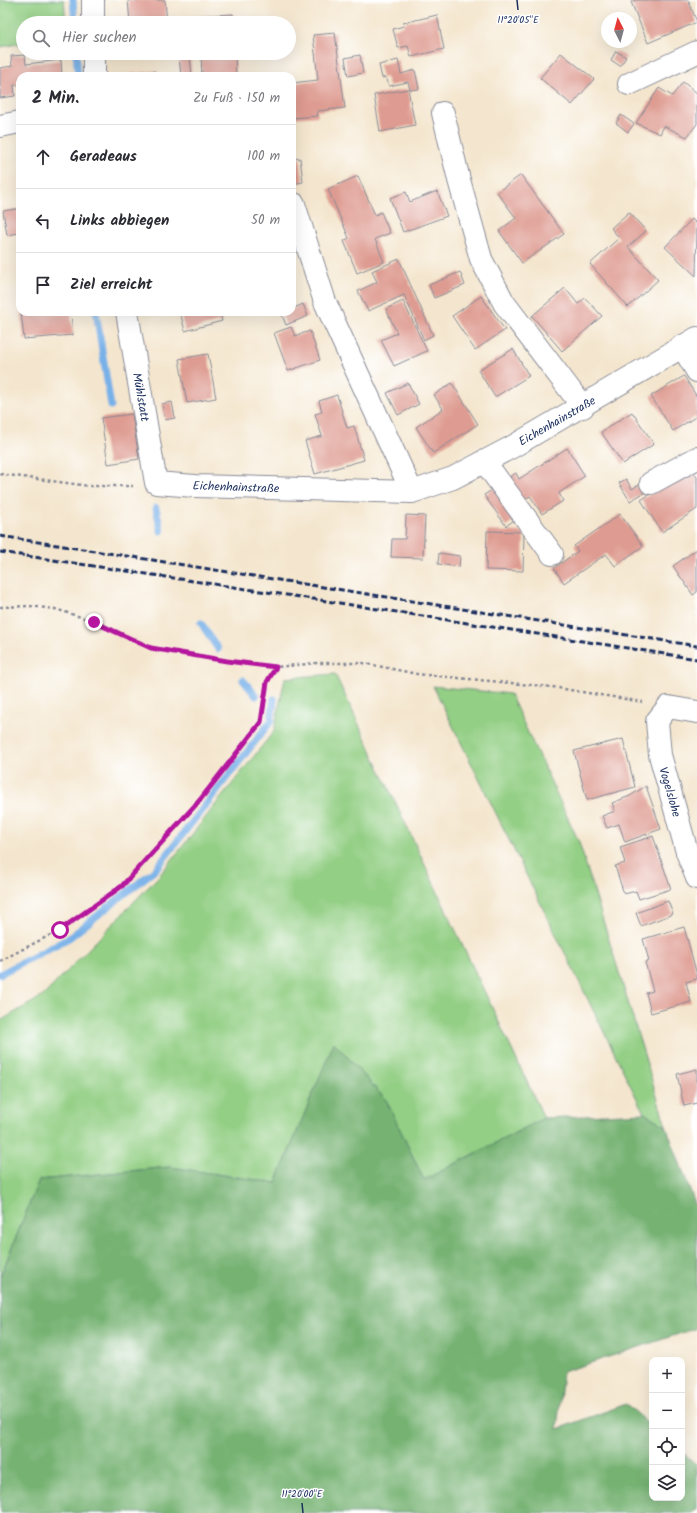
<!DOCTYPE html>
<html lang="de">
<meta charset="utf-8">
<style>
:root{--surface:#fff;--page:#f2f2f3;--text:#2b2b33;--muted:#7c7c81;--line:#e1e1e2}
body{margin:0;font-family:Kalam,sans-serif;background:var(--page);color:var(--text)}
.controls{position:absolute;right:12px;bottom:12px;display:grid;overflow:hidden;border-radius:8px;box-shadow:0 4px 16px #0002}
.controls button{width:36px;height:36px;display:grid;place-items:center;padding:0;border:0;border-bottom:1px solid var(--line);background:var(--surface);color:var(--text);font:20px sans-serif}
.compass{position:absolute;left:601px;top:12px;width:36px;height:36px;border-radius:50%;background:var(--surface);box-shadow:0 4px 16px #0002;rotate:354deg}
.stop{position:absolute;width:12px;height:12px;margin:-9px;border:3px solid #b5179e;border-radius:50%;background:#fff}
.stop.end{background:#b5179e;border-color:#fff;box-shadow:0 1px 4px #0008}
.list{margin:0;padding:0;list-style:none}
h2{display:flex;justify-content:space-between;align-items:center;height:52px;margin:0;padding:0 16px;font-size:17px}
h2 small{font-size:13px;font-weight:400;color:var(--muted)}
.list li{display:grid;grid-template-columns:26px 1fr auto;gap:12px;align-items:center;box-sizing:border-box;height:64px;padding:0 16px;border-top:1px solid var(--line)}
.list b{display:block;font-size:15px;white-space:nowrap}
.list em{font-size:13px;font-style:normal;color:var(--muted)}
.icon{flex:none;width:22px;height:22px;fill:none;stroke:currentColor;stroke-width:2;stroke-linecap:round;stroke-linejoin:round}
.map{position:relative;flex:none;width:697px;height:1513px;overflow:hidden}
.search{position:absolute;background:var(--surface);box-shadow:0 4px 16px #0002;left:16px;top:16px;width:280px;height:44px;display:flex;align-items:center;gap:10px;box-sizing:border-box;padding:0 14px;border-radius:22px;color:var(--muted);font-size:15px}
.panel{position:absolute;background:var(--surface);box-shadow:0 4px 16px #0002;left:16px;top:72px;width:280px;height:244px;border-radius:12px}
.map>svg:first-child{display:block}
.green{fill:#93cf84;stroke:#577f71}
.forest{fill:#76b272;stroke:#487068}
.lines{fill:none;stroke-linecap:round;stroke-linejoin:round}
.stream{stroke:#78b1e8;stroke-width:7}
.building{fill:#de9b91}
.minor-casing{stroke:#888a96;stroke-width:24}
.path{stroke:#888a96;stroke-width:2.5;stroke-dasharray:3 3;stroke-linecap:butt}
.minor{stroke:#fff;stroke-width:22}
.rail{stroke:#1b2f5e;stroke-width:3;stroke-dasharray:6 3;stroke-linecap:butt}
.route{stroke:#b5179e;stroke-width:5}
.ticks{fill:none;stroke:#1b2f5e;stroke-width:1.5}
.labels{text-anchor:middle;stroke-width:3;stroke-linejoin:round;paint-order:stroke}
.street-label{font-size:12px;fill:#1b2f5e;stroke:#fff}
.ticks-label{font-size:10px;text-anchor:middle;fill:#1b2f5e;stroke:#fff;stroke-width:3;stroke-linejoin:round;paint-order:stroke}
</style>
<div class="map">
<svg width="697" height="1513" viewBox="0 0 697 1513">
<rect width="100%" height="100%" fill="#fff"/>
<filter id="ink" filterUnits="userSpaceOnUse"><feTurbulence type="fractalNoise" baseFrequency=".025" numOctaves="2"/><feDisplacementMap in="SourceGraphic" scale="8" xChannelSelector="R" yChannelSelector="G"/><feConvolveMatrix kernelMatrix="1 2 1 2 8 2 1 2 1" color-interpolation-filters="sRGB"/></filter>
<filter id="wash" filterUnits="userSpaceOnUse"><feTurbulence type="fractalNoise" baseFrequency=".012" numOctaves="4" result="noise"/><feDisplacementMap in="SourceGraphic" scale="16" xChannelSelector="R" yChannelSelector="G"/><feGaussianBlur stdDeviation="0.9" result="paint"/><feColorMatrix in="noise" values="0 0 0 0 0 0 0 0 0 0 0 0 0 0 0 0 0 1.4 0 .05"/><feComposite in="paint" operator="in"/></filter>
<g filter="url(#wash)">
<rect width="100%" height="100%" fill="#f4e6ce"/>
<path class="green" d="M0,0H64L66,23H23V43L0,47Z
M335,674L544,1118L424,1180L386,1100L334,1043L276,1183L170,1167L39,1180L0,1277V1021L43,996L159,876L274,731L285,678Z
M433,686L510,694L579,842L666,1126L644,1113Z"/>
<path class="forest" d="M334,1042L386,1100L424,1180L544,1118L644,1113L666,1126L697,1209V1328L563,1372L557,1429L626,1404L652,1426V1498H682V1452L697,1465V1509L692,1513H0V1277L39,1180L170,1167L276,1183Z"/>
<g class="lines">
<path class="stream" d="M73,0L75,23
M76,53L78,76
M96,312L111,406
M156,508L161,531
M201,623L218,649
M243,680L256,696
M0,974L69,938L155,870L271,721L274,699"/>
</g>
<g id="blocks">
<path class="building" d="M128,0H165L167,23H130Z
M636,0H688L697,22L648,43L631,2Z
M233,14V23H199L198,16Z
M437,15L444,49L411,57L408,46L398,48L393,29L404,26L403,23Z
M335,33L345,108L317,111L318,116L292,118V83L318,80L313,35Z
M616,51L626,57L620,66L611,60Z
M201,53H235L236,76H202Z
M561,53L594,79L572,105L540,78Z
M25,55L26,64L61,60L62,76H20V85H14L15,96L0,98V68L12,66L11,56Z
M360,55L363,73L348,76L345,58Z
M190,56L192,76H181L179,57Z
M398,60L401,74L415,70L419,89L410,90L408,82L389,86L386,77L382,78L379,65Z
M155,71L156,76H122V75Z
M683,82L697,93V124L687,137L664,126L660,134L636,123L659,88L672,96Z
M408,89L415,125L380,132L374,95Z
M621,115L634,124L628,132L616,123Z
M300,158L303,182L292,184V159Z
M521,175L564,234L522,263L499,231L516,218L497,192Z
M358,176L375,215L381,212L390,233L375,239L384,262L357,273L344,241L349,238L328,189Z
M437,191L447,216L403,232L390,198L406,192L410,202Z
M16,209H20V233L7,235L3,211Z
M629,212L646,231L628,247L658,280L628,307L590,264L619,238L611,228Z
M692,219L697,224L696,276L665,247Z
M399,259L433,335L424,340L404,295L368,311L358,291L377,282L372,271Z
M460,272L465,285L434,298L429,285Z
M565,288L578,304L585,298L602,316L562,351L532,316Z
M481,296L505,330L475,350L452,316Z
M403,301L427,351L394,366L381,340L397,333L386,309Z
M303,304L308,316L286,325L281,313L292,312V309Z
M21,312H71L73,335L24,339Z
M180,312H220L222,321L185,331Z
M291,327L295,336L310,331L320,360L288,371L274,333Z
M513,349L529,376L495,397L478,370Z
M208,354L216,398L187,403L179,359Z
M684,376L697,397V416L673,431L651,396Z
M408,383L419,404L398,415L387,393Z
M452,383L478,424L433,453L416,427L443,409L434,395Z
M337,395L347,428L354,426L364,460L315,474L305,441L322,436L315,414L322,412L319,401Z
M172,402L175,418L165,420L162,404Z
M632,412L654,444L623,464L601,432Z
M132,414L139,459L108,464L101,418Z
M567,448L585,476L559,493L563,501L542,514L530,496L520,502L505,480L516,473L519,479Z
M691,468L697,477V509L662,532L641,500Z
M626,479L632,489L642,483L647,491L630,501L619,483Z
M495,488L517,518L506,526L484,495Z
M620,514L643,546L615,566L606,554L564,583L554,568L578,551L574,546Z
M406,515L425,516L423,558L391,557L392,539H405Z
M487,531L524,532L523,571L486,570Z
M697,549V592L693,595L673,566Z
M439,553L460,556L459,567L438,564Z
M623,739L635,787L587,800L574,751Z
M646,786L661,829L625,842L619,824L607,828L602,816L615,811L612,803L630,796Z
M653,836L671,889L639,899L636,891L624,894L615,866L625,863L620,847Z
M668,901L673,914L641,926L636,913Z
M684,927L697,975V979L686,982L691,1002L651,1013L646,993L653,991L645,962L649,961L643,939Z
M697,1069V1103L684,1106L677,1074Z"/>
</g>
</g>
<g filter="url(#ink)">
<use href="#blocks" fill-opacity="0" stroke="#888a96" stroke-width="1"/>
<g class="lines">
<g class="minor-casing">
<path id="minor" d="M93,0V23
M94,53V76
M629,84L697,52
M443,113L459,180L481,259L504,303L583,407
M0,126L20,122
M294,204L325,302L412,492
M127,312L156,483L195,486L412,492L453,478L512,447L697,338
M682,346L697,371
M484,461L552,554
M651,483L697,458
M697,712L668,707L657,721L660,755L687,852L697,878"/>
</g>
<path class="path" d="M0,474L89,486H133
M0,607L29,606L55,609L94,621L151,648L227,661L277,667L317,663H363L417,674L552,687L643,702
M0,961L60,930L122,886L200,800L261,722L267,682L276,667"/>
<use href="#minor" class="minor"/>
<path class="rail" d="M0,536L697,646
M0,552L320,600L697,659"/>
</g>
</g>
<g class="lines" filter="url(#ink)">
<path class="route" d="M60,930L122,886L200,800L261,722L267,682L276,667L227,661L151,648L94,622"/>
</g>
<path class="ticks" d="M517,0L518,10M302,1503L303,1513"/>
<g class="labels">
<g class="street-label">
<text transform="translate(141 397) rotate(80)" y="4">Mühlstatt</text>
<text transform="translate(557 421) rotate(-30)" y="4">Eichenhainstraße</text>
<text transform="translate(236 487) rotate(2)" y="4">Eichenhainstraße</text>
<text transform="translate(670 792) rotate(74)" y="4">Vogelslohe</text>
</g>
</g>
<g class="ticks-label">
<text x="518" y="23">11°20'05"E</text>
<text x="302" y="1497">11°20'00"E</text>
</g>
</svg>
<div class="controls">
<button>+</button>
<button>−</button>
<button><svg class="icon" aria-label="locate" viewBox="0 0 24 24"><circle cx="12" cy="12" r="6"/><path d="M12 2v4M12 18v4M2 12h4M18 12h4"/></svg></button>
<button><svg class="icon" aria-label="layers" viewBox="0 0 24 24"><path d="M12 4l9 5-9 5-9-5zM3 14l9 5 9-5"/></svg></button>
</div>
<svg class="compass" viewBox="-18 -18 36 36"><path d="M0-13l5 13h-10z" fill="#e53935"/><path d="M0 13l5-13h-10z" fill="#7c7c81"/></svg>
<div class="stop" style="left:60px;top:930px"></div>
<div class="stop end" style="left:94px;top:622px"></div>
<div class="search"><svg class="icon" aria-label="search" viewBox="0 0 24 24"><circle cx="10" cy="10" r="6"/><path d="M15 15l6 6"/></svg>Hier suchen</div>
<section class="panel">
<h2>2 Min.<small>Zu Fuß · 150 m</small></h2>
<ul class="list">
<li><svg class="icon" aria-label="ahead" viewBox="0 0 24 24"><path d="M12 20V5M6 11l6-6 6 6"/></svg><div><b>Geradeaus</b></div><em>100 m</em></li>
<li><svg class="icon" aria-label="left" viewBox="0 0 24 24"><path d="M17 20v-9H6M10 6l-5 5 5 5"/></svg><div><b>Links abbiegen</b></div><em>50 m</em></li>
<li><svg class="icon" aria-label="arrive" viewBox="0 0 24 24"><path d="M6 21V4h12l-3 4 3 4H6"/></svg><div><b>Ziel erreicht</b></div></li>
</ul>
</section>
</div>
